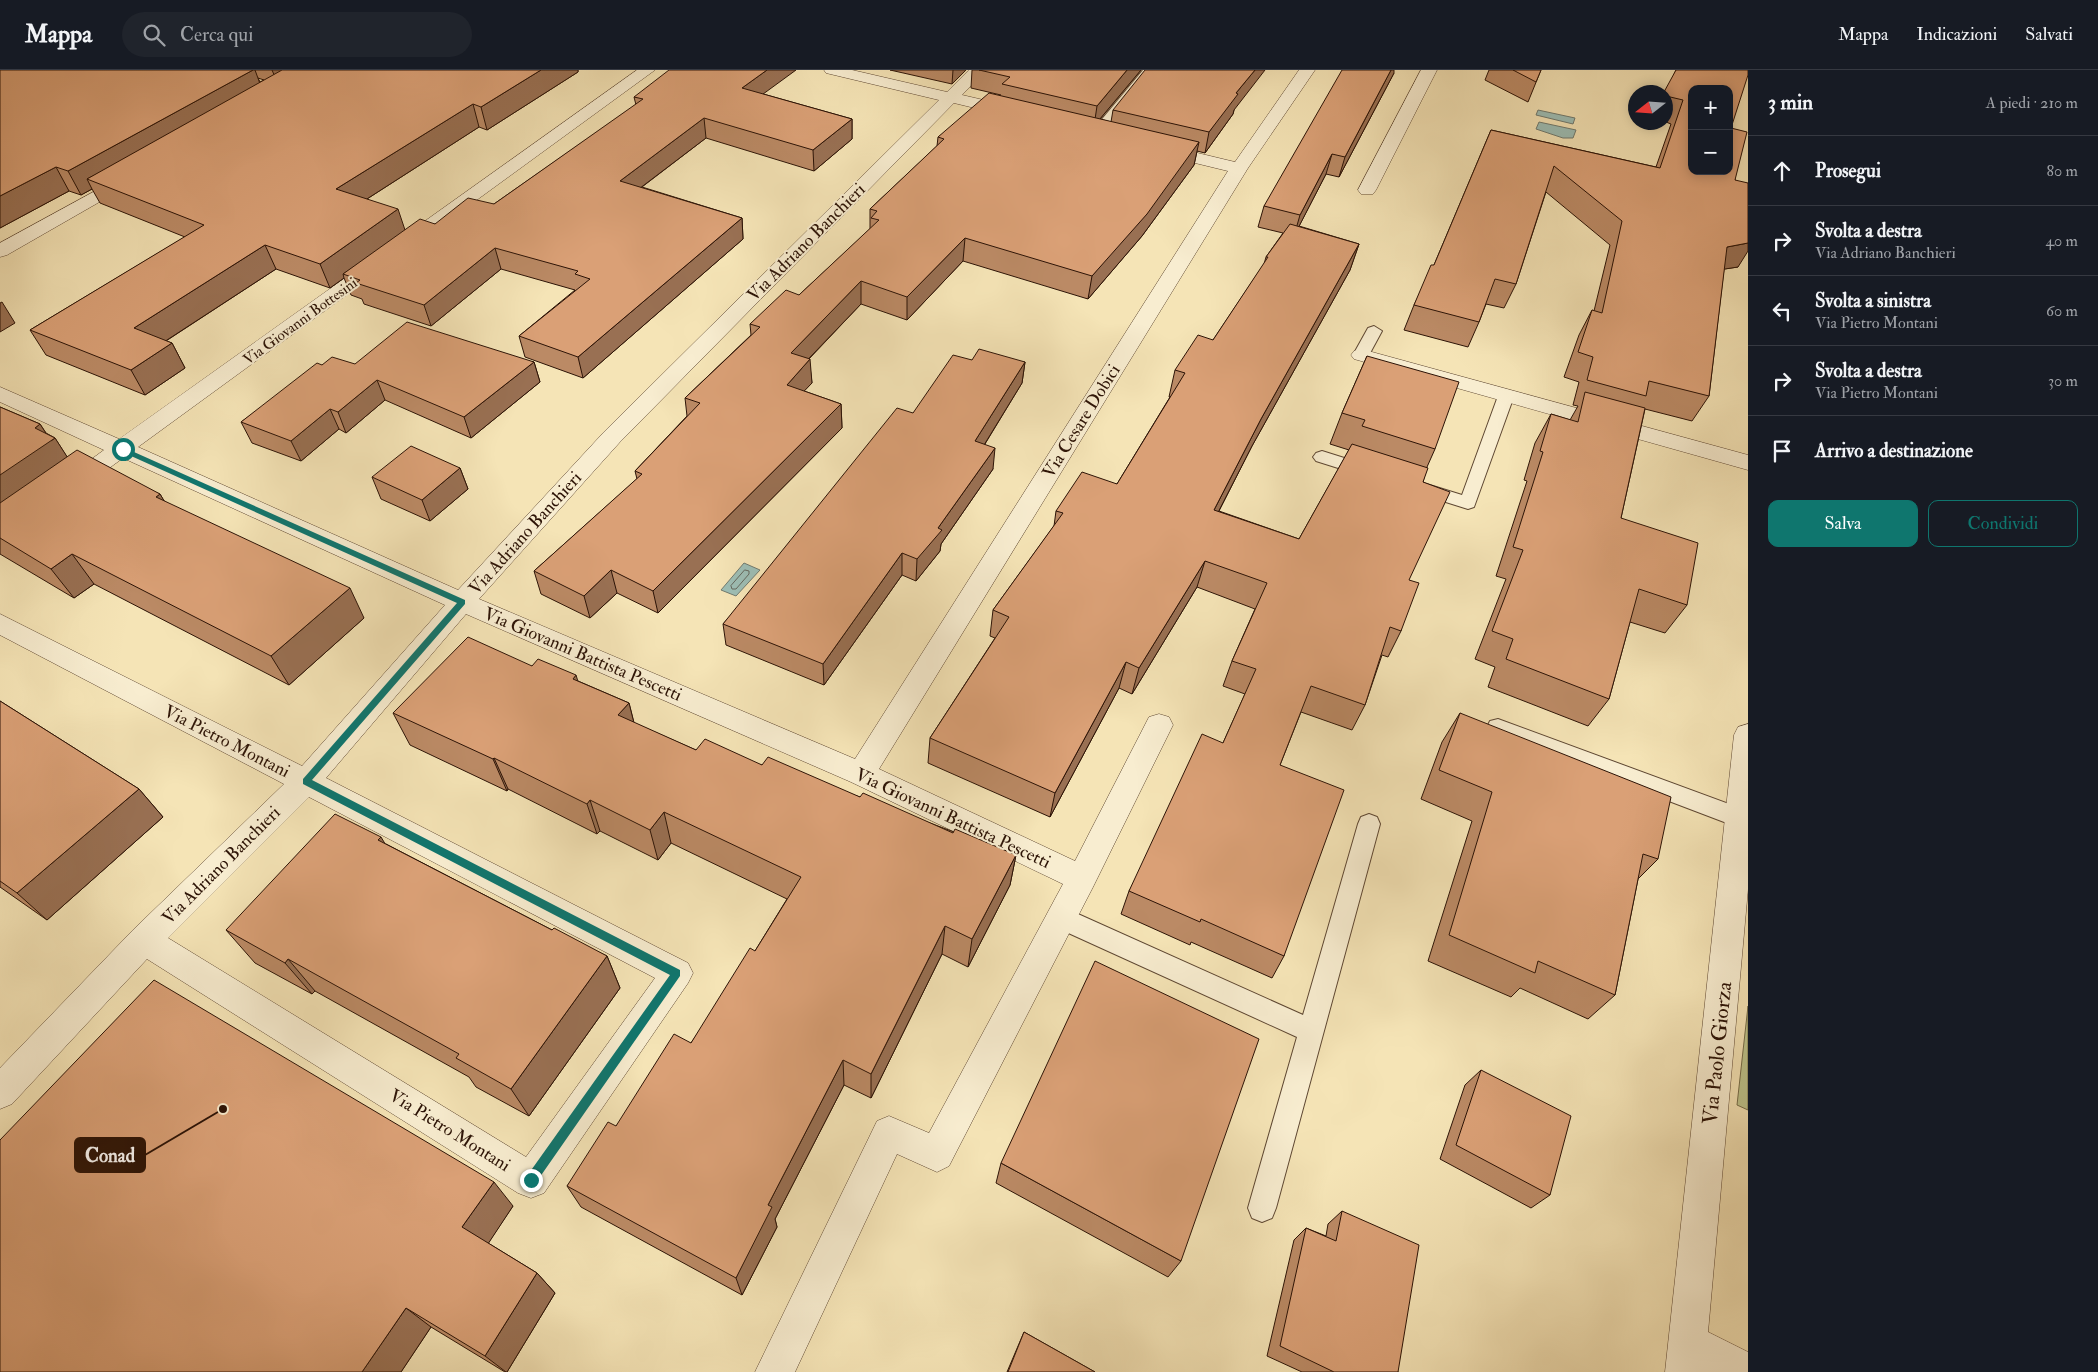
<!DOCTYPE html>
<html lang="it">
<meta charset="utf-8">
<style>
:root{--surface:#171b24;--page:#20242c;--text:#f1f3f6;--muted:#9ea1a6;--line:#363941;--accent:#0f766e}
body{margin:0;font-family:"IM FELL Double Pica",serif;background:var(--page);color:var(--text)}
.controls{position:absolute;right:15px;top:15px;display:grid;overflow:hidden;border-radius:10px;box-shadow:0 2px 12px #0003}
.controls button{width:45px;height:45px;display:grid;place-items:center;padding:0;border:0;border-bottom:1px solid var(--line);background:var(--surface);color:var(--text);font:25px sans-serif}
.compass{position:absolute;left:1628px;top:15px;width:45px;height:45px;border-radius:50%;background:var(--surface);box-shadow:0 2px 12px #0003;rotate:253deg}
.stop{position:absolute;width:15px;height:15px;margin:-11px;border:4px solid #0f766e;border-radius:50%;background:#fff}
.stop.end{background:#0f766e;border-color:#fff;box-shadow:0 1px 5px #0008}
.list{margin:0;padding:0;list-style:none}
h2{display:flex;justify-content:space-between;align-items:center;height:65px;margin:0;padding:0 20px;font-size:21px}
h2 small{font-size:16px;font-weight:400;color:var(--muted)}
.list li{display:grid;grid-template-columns:32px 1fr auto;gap:15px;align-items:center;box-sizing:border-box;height:70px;padding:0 20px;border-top:1px solid var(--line)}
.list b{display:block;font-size:19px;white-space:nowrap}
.list p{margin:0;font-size:16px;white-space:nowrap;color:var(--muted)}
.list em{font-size:16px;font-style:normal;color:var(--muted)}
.actions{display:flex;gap:10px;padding:15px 20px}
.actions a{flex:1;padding:11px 0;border:1px solid var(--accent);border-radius:10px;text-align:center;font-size:18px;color:var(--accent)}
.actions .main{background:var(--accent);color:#fff}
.icon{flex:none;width:28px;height:28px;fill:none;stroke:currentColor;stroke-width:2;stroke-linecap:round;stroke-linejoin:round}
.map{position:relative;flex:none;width:1748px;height:1302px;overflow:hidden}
header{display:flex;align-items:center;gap:30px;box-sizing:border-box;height:70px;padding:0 25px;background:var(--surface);border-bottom:1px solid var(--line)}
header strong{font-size:24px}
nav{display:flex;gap:28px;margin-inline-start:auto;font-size:18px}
.search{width:350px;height:45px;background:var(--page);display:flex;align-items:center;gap:12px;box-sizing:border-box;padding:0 18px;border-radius:28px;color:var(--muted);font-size:19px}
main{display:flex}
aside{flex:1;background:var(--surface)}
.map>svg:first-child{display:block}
.green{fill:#bec48c;stroke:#756c49}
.water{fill:#9dbeb5;stroke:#707a6f}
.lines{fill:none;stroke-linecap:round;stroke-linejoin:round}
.shore{stroke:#64685e;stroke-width:1}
.service-casing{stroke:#5e4732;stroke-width:2}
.minor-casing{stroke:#5e4732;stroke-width:1}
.service{fill:#f8edd0;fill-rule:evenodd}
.minor{fill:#f8edd0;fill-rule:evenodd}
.wall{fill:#bb8a65;stroke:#2c1306;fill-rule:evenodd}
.shaded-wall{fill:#997053;stroke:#2c1306}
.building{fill:#daa076;stroke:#2c1306;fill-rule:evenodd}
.route{fill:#0f766e}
.labels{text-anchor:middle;stroke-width:4;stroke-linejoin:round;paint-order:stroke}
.far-street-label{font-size:15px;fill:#2c1306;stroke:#f8edd0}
.street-label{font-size:18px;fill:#2c1306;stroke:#f8edd0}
.near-street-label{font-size:21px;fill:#2c1306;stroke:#f8edd0}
.leader{fill:none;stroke:#2c1306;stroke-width:2}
.callout-dot{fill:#2c1306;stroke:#f8edd0;stroke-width:2}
.callout{fill:#2c1306;stroke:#2c1306;stroke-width:2}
.callout-label{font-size:19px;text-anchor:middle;font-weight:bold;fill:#fff}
</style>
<header>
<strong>Mappa</strong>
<div class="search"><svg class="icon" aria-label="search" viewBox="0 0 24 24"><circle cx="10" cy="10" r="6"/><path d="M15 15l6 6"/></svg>Cerca qui</div>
<nav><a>Mappa</a><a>Indicazioni</a><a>Salvati</a></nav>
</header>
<main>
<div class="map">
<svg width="1748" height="1302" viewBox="0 0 1748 1302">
<rect width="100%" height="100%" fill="#f5e4b6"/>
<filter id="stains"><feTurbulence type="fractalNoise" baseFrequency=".004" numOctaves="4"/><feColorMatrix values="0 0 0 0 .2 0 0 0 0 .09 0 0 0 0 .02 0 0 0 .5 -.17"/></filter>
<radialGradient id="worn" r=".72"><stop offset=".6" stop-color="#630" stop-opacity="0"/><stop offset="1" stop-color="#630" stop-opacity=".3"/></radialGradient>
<path class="green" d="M1748,936V1040L1737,1035Z"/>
<path class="water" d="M1538,40L1575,48L1573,54L1536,45Z
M1539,52L1576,60L1573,68H1563L1536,59Z
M744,493L760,500L736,526L721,520Z"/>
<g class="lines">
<path class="shore" d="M745,500L749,501V504L736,519H732L731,516Z"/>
<g class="service-casing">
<path id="service" d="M1143,0H1155L1103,66H1093L1091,63L1093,60Z
M1374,256L1382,261L1369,285L1367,288H1355L1353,285L1368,258Z
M1506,321L1512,322L1514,326L1474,437L1468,439L1414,422L1411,418L1414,414L1420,412L1462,425L1498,326L1500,322Z
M1322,381L1376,398L1379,402L1376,406L1370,408L1316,391L1313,387L1316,383Z
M1498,649L1748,741V755L1740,757L1732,755L1490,663L1487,657L1490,651Z
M1369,744L1377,747L1380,754L1276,1138L1272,1148L1262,1152L1252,1148L1248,1138L1297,967L1053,856L1049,848L1053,840L1061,837L1069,840L1303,945L1358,754L1361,747Z"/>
</g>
<g class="minor-casing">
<path id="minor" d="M637,0H655L138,377L458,520L604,362L939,30L826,3L824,0H852L947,22L969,0H986L962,25L1018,38L1020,42L1018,46L1012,47L954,33L620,372L479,529L855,689L1228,101L1154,83L1151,79L1154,75L1160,74L1235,92L1299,0H1315L1248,98L879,699L1075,791L1149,647L1159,644L1169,647L1173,655L1093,817L949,1096L937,1102L897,1084L795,1302H755L877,1051L889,1046L929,1063L1063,814L851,712L466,544L326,708L688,893L693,903L688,913L544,1123L531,1128L518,1123L147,889L12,1034L0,1039V998L133,860L284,714L0,565V544L302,696L445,535L123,388L79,420L71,423L63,420L59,415L63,410L104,380L0,332V317L119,369ZM309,727L655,908L526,1087L168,868Z
M1421,0H1437L1376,120L1373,124H1361L1358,120Z
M130,102L136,103L139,107L136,111L7,185L0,187V173Z
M1361,279L1748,385V400L1354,289L1351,285L1354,281Z
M1748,654V819L1708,1262L1748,1282V1302H1665L1734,665L1738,657Z"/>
</g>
<use href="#service" class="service"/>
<use href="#minor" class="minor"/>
</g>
<path class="wall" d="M0,0H578V2L487,60L479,57L367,129L405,160L435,154L494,134L636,35L634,27L763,24L852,49V69L814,101L706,68L642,117L742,148L743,169L583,308L525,287L519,266L575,220L501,199L431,256L364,234L362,229L351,225L344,208L330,218L276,199L166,271L172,273L185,298L145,325L46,285L30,260L185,167L100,133L92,119L81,125L69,121L0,158ZM258,8L264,10L260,12Z
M890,0H966L952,14Z
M972,0H1141L1100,49L1111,52L1113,40H1234L1233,44L1205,83L1197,81L1194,95L1142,166L1088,229L963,191L907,250L861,234L809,289L812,313L804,321L841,334L842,358L658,543L617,523L590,548L541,524L534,501L637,409L635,401L687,346L685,328L751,265L750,254L799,225L870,159V139L937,76L938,67L1001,25L971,18Z
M1489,0H1541L1528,32L1485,10Z
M1676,0L1731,58L1735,110L1738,197L1724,199L1709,326L1692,351L1645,339L1621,448L1687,535L1665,563L1630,552L1609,629L1588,656L1488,617L1495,597L1475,589L1506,509L1496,506L1527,411L1524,410L1535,373L1551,344L1570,350L1578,336L1573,335L1579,312L1564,307L1579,265L1592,240L1594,241L1610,175L1546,122L1516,214L1504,238L1486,234L1479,252L1468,277L1404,260L1414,235L1434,195L1491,60L1656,97L1671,54L1666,52V22Z
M1394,3L1339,107L1326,104L1299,156L1359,174L1350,200L1252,376L1219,441L1299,469L1349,380L1330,374L1342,343L1367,286L1435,379L1427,397L1423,412L1401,561L1388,587L1382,585L1365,635L1352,660L1301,642L1280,695L1284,886L1272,908L1191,872L1190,875L1121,844L1129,821L1223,673L1245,624L1223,616L1232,591L1255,539L1197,517L1132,624L1119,618L1050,747L928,693L930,668L995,568L990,566L993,540L1054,456L1056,441L1117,414L1170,327H1169L1175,300L1213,270L1264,194L1266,187L1283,163L1258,157L1264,136Z
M972,290L1025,292L1022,313L985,374L993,399L941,474L940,481L916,511L902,505L824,615L726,575L723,554L913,343Z
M534,292L540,312L471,368L385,330L346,363L339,359L301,391L252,373L241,352L322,295Z
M0,337L40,354L46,363L55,368L67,387L160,424L164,431L364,548L289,615L94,514L74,528L0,484Z
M460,398L468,419L430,451L381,429L372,407Z
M532,596L578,611L629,633L634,653L696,680L762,695L860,727L1016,785L1010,815L968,897L942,884L871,1028L844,1015L775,1149L777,1157L742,1225L581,1137L567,1116L616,1056L691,973L755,881L787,829L671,773L658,790L600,761L597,764L508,719L507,721L410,675L393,643Z
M0,631L139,719L163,747L47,850L0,817Z
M1460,643L1658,789L1638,809L1615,925L1588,949L1520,918L1511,927L1428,891L1472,751L1421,729L1442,672Z
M386,774L552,860L607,886L620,918L529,1046L476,1017L469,1007L315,921L312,924L255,893L226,860Z
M1481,1000L1550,1125L1531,1138L1440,1089L1465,1015Z
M1001,1093L1181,1191L1168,1207L996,1113Z
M513,1136L488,1173L537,1203L555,1223L507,1302H505L431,1257L401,1302H0Z
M1342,1141L1398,1302H1302L1267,1286L1294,1170L1306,1158L1326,1166L1328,1154Z
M1024,1262L1095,1302H1007Z"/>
<path class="shaded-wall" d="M253,0H255L263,22L87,109L92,119L81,125L68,101Z
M272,0H302L278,14Z
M541,0H578V2L487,60L481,37Z
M767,0H796L744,38L742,18Z
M953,0H966L952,14Z
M1127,0H1141L1094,56L1097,36Z
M1255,0H1265L1234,40L1233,44L1205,83L1209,62L1236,23Z
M1391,0H1394V3L1339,107L1345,87Z
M473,34L479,57L345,143L336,119Z
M704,48L706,68L623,131L620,111Z
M852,49V69L814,101L813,80Z
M1199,72L1194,95L1142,166L1088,229L1092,206Z
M1332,84L1326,104L1294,166L1300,145Z
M56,97L69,121L0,158V126Z
M398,139L406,163L343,204L344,208L330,218L320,194Z
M742,148L743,169L583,308L578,287Z
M965,168L963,191L907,250V227Z
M1748,173V181L1738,197L1712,201L1727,177Z
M1359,174L1350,200L1252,376L1206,466L1214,440L1261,349Z
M265,175L276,199L147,283L134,258Z
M495,178L501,199L431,256L424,235Z
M861,211V234L792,306L791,283Z
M2,232L15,253L0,262V233Z
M172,273L185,298L145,325L131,300Z
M810,289L812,313L788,338L787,315Z
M534,292L540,312L471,368L464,347Z
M1025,292L1022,313L973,393L975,371Z
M377,310L385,330L346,363L338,342Z
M841,334L842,358L658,543L653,521Z
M330,339L339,359L301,391L291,371Z
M40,354L51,371L55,368L75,399L0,450V405L35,358Z
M995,378L993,399L941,474L940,481L916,511L917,489L938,458Z
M460,398L468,419L430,451L422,430Z
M160,424L178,454L156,427Z
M902,483V505L824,615L823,594Z
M72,484L94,514L74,528L51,499Z
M1205,491L1197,517L1132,624L1139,598Z
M611,500L617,523L590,548L584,526Z
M350,518L364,548L289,615L271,586Z
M1126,592L1119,618L1050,747L1055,723Z
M576,605L586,638L573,609Z
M629,633L637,665L618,645Z
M494,688L508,719L507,721L493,689Z
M139,719L163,747L47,850L17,823Z
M590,730L600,761L597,764L587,734Z
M664,742L671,773L658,790L650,760Z
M381,767L402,802L378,770Z
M1016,785L1010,815L968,897L972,869Z
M945,856L942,884L871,1028V1004Z
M607,886L620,918L529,1046L511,1019Z
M288,889L315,921L312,924L285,893Z
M843,990L844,1015L775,1149L777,1157L742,1225L736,1208L768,1135Z
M494,1112L513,1136L484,1180L462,1157Z
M537,1203L555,1223L507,1302H506L485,1286Z
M406,1238L431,1257L401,1302H362Z"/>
<path class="building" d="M0,0H253L68,101L56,97L0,126Z
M282,0H541L481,37L473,34L336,119L398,139L320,194L265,175L134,258L172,273L131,300L30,260L204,155L87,109Z
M669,0H767L742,18L852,49L813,80L704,48L620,111L742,148L578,287L519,266L590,209L575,204L578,201L495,178L424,235L356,213L360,210L343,204L420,149L435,154L468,128L494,134L643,29L634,27Z
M979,0H1127L1097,36L1002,14L1010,7Z
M1145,0H1255L1236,23L1238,24L1209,62L1113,40Z
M1342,0H1391L1345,87L1332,84L1300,145L1264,136Z
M1513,0H1541L1536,12Z
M1676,0H1748V5L1731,58L1747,62L1735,110L1748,113V173L1727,177L1709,326L1649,311L1646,326L1587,310L1593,287L1578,282L1592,240L1602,243L1622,151L1554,96L1516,214L1495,209L1479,252L1414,235L1431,195H1434L1491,60L1660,98L1683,30L1666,26V22H1664ZM1692,19H1729V101H1692Z
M989,23L1199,72L1147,144L1092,206L965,168L907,227L861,211L791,283L810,289L787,315L841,334L653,521L611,500L584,526L534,501L642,404L635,401L700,333L685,328L760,257L750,254L786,220L799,225L879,150L871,148L877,141L870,139L944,69L938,67Z
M1290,154L1359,174L1261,349L1214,440L1299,469L1352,374L1428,398L1423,412L1450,422L1409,510L1419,513L1401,561L1390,557L1365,635L1311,616L1280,695L1344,720L1284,886L1201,849L1200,852L1129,821L1202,664L1223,673L1256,599L1232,591L1267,513L1205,491L1139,598L1126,592L1055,723L930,668L1009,547L993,540L1063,443L1056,441L1082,402L1117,414L1185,303L1175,300L1198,265L1213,270L1268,187H1266Z
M407,252L534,292L464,347L377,310L338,342L330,339L291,371L241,352L317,293L322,295L332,287L355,294Z
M979,279L1025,292L975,371L995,378L938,458L942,460L917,489L902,483L823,594L723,554L897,338L913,343L953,285L972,290Z
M1367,286L1459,312L1435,379L1362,356L1365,350L1342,343Z
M1585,322L1645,338L1621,448L1698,473L1687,535L1639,519L1609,629L1506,589L1513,569L1492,561L1523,480L1513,477L1543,382L1540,381L1551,344L1578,352Z
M0,337L40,354L35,358L55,368L0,405Z
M411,376L460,398L422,430L372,407Z
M77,380L160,424L156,427L350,518L271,586L72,484L51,499L0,468V433Z
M468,567L532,596L538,589L576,605L573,609L629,633L618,645L696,680L705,669L762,695L768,687L860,727L863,723L953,763L955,759L1016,785L972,869L945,856L871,1004L843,990L768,1135L772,1137L736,1208L567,1116L608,1052L616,1056L674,964L691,973L750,878L755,881L801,807L664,742L650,760L590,730L587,734L494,688L493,689L393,643Z
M0,631L139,719L17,823L0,811Z
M1460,643L1671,727L1658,789L1643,784L1615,925L1538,891L1535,903L1449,865L1492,722L1439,700Z
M335,744L381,767L378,770L552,860L554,858L607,886L511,1019L456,988L459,984L288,889L285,893L226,860Z
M1095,891L1259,969L1181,1191L1001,1093Z
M154,910L494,1112L462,1157L537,1203L485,1286L406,1238L362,1302H0V1070Z
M1481,1000L1571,1046L1550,1125L1456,1075Z
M1342,1141L1419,1175L1398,1302H1334L1280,1276L1306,1158L1336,1171Z
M1024,1262L1095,1302H1008Z"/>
<path class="route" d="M120,378H125L465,530V534L312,710L680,900V906L535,1114H527V1106L670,905L303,714V709L457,533L120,381Z"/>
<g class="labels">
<g class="far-street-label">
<text transform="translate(300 251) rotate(-36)" y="5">Via Giovanni Bottesini</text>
</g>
<g class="street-label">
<text transform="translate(806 172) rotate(-45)" y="6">Via Adriano Banchieri</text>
<text transform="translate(1081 351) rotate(-58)" y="6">Via Cesare Dobici</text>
<text transform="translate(525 463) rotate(-48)" y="6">Via Adriano Banchieri</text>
<text transform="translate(583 584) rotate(23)" y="6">Via Giovanni Battista Pescetti</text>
<text transform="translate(227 671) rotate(27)" y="6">Via Pietro Montani</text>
<text transform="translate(953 748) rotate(25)" y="6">Via Giovanni Battista Pescetti</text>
<text transform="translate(221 795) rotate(-45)" y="6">Via Adriano Banchieri</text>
<text transform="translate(450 1060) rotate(32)" y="6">Via Pietro Montani</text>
</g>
<g class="near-street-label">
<text transform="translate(1717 983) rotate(-84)" y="7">Via Paolo Giorza</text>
</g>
</g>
<path class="leader" d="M223 1039L145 1085"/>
<circle class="callout-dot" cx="223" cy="1039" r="5"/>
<rect class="callout" x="75" y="1068" width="70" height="34" rx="5"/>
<g class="callout-label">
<text x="110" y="1092">Conad</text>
</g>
<rect width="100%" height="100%" filter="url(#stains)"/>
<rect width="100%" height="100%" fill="url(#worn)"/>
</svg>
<div class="controls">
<button>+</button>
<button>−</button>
</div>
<svg class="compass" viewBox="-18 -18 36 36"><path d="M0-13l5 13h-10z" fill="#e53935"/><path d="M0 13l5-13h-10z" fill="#9ea1a6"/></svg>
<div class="stop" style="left:123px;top:379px"></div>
<div class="stop end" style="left:531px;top:1110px"></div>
</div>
<aside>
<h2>3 min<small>A piedi · 210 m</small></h2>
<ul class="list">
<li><svg class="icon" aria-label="ahead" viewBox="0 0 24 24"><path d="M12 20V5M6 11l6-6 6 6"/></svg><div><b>Prosegui</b></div><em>80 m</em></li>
<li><svg class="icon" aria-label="right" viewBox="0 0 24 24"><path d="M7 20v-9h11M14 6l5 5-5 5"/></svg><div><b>Svolta a destra</b><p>Via Adriano Banchieri</p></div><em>40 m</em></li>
<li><svg class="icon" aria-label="left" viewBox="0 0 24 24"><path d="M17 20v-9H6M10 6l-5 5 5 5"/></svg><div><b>Svolta a sinistra</b><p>Via Pietro Montani</p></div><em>60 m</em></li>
<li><svg class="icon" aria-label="right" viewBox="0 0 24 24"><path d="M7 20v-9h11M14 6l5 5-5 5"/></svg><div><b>Svolta a destra</b><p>Via Pietro Montani</p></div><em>30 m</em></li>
<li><svg class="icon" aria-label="arrive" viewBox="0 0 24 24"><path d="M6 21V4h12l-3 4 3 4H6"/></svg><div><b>Arrivo a destinazione</b></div></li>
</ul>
<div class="actions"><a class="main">Salva</a><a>Condividi</a></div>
</aside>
</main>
